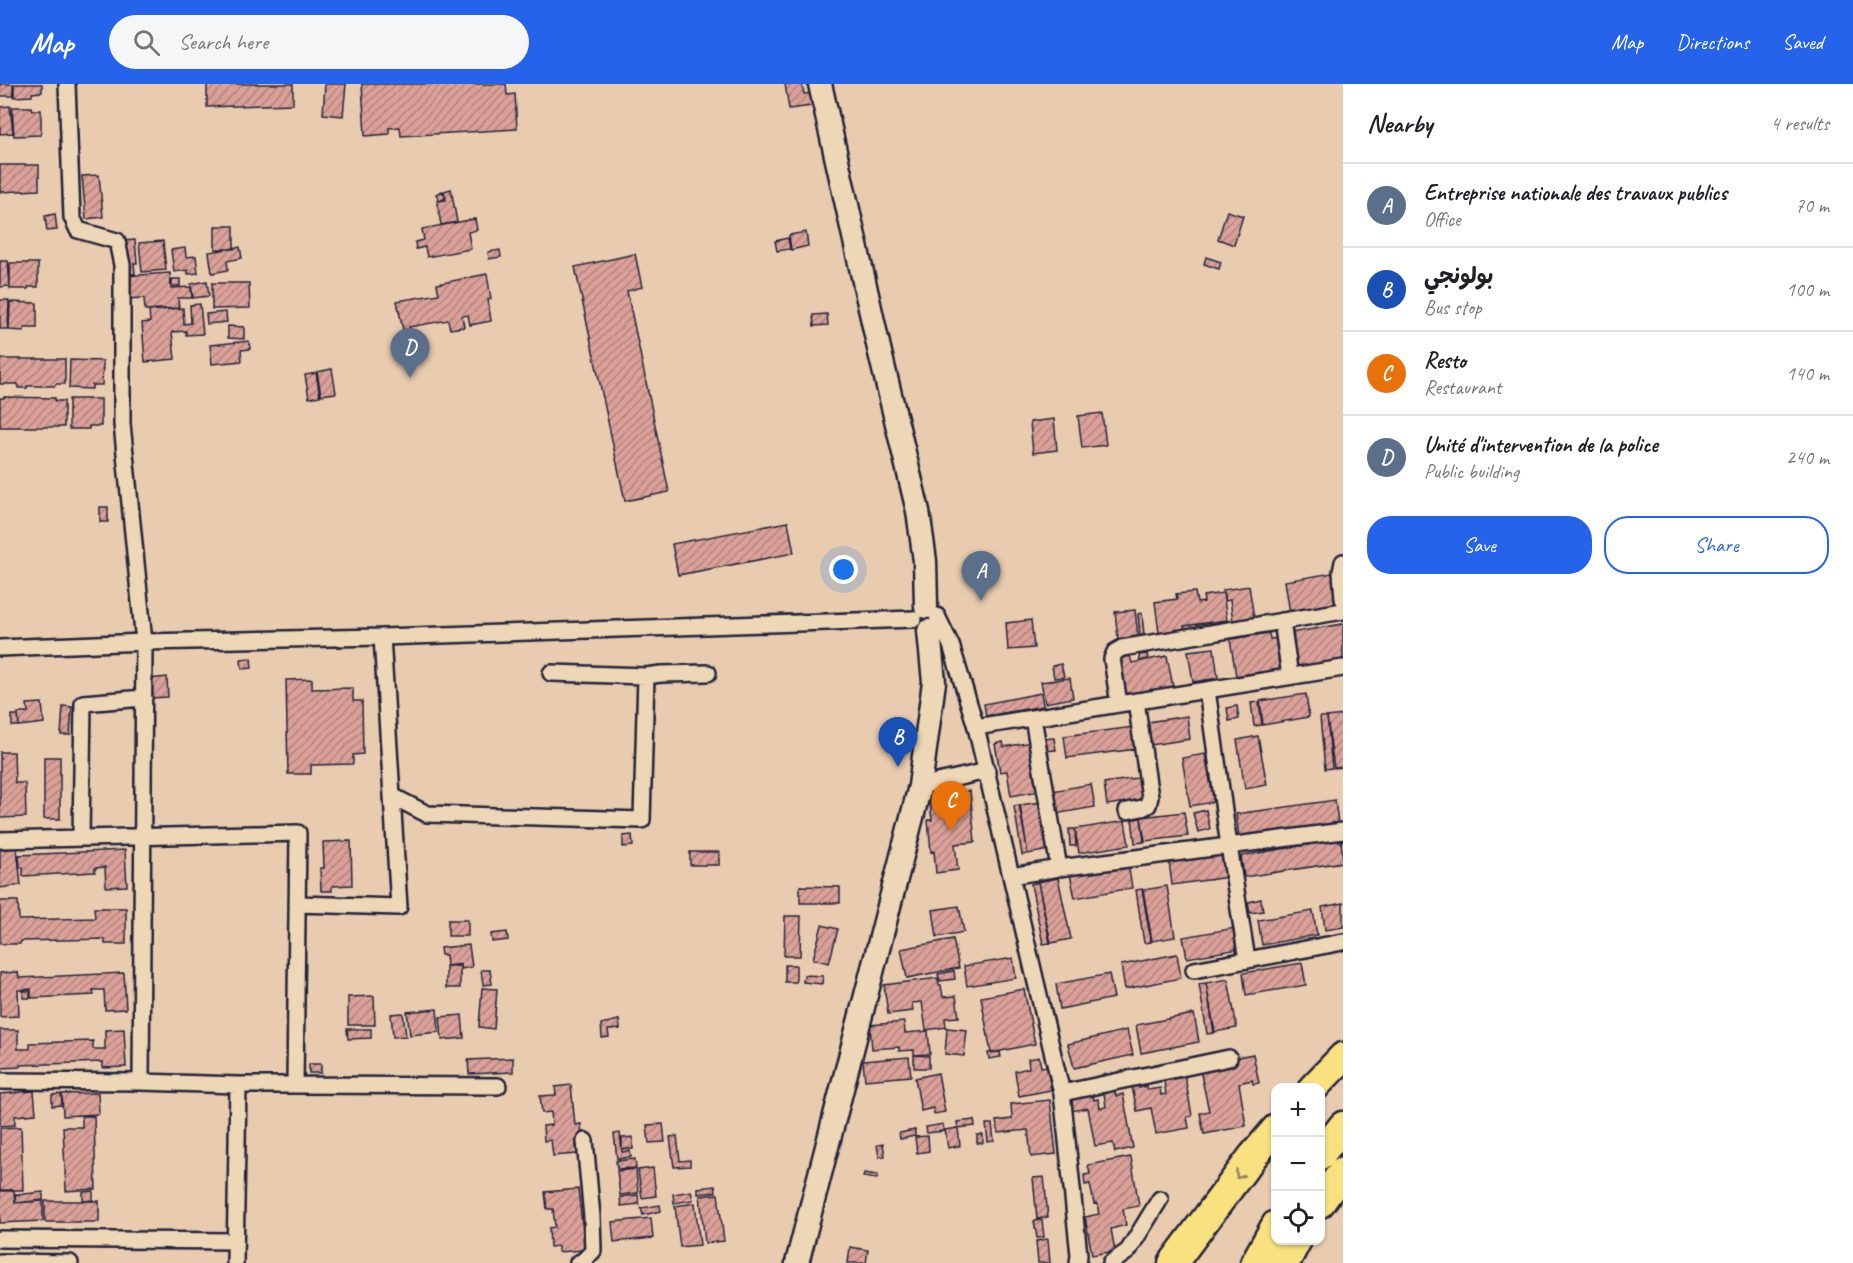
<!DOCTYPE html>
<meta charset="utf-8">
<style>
:root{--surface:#fff;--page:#f6f6f6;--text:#202124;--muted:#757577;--line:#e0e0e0;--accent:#2563eb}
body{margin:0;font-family:Caveat,"Playpen Sans Arabic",sans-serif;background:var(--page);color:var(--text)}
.controls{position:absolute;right:18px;bottom:18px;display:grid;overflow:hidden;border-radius:12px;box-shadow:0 2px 4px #0004}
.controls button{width:54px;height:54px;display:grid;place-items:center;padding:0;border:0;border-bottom:2px solid var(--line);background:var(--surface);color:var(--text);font:30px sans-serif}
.you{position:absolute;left:844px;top:486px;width:21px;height:21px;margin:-15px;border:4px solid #fff;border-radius:50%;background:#1a73e8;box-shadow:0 0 0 9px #1a73e833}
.badge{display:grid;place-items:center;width:39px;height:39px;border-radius:50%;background:var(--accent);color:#fff;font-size:20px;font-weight:700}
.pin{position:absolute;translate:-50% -50px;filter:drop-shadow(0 2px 3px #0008)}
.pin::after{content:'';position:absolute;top:32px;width:21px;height:18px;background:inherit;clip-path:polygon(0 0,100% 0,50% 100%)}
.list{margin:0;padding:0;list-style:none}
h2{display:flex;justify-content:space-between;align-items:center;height:78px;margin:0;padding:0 24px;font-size:26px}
h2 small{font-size:20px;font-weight:400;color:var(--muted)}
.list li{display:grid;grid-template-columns:39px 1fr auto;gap:18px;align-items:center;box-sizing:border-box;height:84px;padding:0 24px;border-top:2px solid var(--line)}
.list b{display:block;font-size:22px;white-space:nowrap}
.list p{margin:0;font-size:20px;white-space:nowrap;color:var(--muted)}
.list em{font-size:20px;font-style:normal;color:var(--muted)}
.actions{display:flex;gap:12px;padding:18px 24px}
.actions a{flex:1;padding:14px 0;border:2px solid var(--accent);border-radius:24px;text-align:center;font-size:21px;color:var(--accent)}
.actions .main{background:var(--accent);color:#fff}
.icon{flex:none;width:33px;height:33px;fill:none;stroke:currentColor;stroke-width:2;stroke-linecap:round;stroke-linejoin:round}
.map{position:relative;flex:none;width:1343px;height:1179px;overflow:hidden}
header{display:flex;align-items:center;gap:36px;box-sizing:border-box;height:84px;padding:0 30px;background:var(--accent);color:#fff}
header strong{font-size:28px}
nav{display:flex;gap:33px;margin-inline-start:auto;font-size:21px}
.search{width:420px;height:54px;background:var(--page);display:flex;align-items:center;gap:15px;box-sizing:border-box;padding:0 21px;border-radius:33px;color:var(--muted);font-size:22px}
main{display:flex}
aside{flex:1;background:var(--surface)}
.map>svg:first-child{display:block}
.building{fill:url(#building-hatch);stroke:#22223b;stroke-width:1.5}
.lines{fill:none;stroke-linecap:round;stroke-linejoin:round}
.street-casing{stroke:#22223b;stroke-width:20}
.secondary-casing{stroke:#22223b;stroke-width:27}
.highway-casing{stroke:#22223b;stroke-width:33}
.street{stroke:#edd7b6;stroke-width:15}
.secondary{stroke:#edd7b6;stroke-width:22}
.highway{stroke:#fae180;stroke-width:28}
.oneway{stroke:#8e825e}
</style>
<header>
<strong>Map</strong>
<div class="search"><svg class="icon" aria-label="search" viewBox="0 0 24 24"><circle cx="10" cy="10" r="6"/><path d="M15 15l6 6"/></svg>Search here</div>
<nav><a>Map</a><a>Directions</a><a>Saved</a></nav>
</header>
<main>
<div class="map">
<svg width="1343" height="1179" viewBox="0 0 1343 1179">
<defs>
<pattern id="building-hatch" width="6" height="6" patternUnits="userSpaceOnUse" patternTransform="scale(1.5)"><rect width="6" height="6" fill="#dba199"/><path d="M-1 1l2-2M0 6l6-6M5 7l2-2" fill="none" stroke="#b1837e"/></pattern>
</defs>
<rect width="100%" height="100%" fill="#e9ccb0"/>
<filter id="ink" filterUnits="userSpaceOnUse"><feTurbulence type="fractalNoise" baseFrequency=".0167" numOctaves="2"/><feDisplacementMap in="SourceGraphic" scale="12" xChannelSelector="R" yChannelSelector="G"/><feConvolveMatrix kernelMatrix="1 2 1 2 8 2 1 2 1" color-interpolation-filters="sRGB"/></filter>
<g filter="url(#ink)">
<path class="building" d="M0,0H13V12H0Z
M14,0H42V8L32,9V12L14,13Z
M207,0H293V20L207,23Z
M325,0H346L343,32L323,30Z
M362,0H506L507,11L515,10L517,45L401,52L400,43L389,44V50L365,52Z
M785,0H802L804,10L811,9L812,22L789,25Z
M10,22L13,49L0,50V23Z
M12,23H31L32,26H41V51L14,52Z
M0,81H39V106L0,108Z
M99,91L103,133L86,135L82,92Z
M451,105L457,138L441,141L437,117L446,116L444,107Z
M442,107L446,113L440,117L436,110Z
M1227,127L1243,132L1234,161L1218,155Z
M55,130L57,146L47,147L45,132Z
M475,135L477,146L468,148L471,165L427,173L425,163L416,165L415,158L424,156L422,145Z
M215,142H234V165H215Z
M806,148L808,162L791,166L789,151Z
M788,154L790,165L777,167L775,157Z
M135,156L137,179H134L135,190H125L122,157Z
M163,157L166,186L142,188L139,159Z
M240,163L242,174L227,177L228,186L212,189L209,168Z
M185,164L186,173L196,172L198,189L188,190V186L174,188L171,166Z
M500,166L501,173L489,175L488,168Z
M635,170L642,203L627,207L669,408L625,417L575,183Z
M1206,173L1221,178L1219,185L1204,180Z
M0,177H8L10,202L0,203Z
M10,179H38V203H28V205H10Z
M170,189L171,204L191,203L192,214H178L179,224L145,226L144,214L125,215L124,192Z
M487,190L491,215L488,216L491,237L470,241L468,231L462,232L464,243L450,245L448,236L409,243L411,249L404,251L397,217L439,210L437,200Z
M172,195H180V202H172Z
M207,197L209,212L193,214L191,200Z
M212,199H249L250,224L212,225Z
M0,216H9L8,245H0Z
M10,218L37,219V244H24V247L9,246Z
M200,220L203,250L186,251V247L172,248L175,275L145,278L142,239L150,238L149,227L183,224L184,240L191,239L190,221Z
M226,228L227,238L207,240L206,230Z
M827,230L828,241L814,242L813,231Z
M228,242L244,243V255L228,254Z
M249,257L250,265L241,266L242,277L212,280L210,261Z
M0,275H65V300H56L55,302H27V304H18V300H0Z
M70,276L103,277L102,301H92V305L69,304Z
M332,285L336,309L321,311L317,288Z
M316,289L320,312L309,314L305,291Z
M4,313L55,314V317H64V343H0V314H4Z
M69,315H101V342H89V345H69Z
M1102,329L1106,361L1082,364L1078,332Z
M1054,335L1057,366L1033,369L1030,338Z
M100,423H108V438H100Z
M788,438L794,469L678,491L672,460Z
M1332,489L1338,521L1290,529L1285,497Z
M1249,502L1254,534L1233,537L1230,516L1225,517L1223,506Z
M1195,508L1197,519L1204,518L1203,512L1223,509L1227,536L1184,542L1185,546L1159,549L1155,518L1177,515L1176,510Z
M1135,526L1138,552L1118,555L1115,528Z
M1142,529L1144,551L1140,552L1138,530Z
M1031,536L1034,564L1008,566L1006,539Z
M1343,540V576L1296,584L1290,549Z
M1269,549L1270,555L1280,554L1285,585L1236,592L1230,555Z
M1214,564L1218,594L1193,598L1188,567Z
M1147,570L1148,575L1140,577L1139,571Z
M1130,572L1132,579L1167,572L1173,603L1127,612L1119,574Z
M251,574L252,584L242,585L241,575Z
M1061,580L1064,593L1054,594L1052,582Z
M167,593L168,613L151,614L149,595Z
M1070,594L1073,614L1045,619L1041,598Z
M312,595V605L353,604V617H362L363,670L353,671V680L311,681V690H288L286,596Z
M1041,609L1043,622L986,632L984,620Z
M1306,610L1309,633L1263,641L1260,617Z
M1259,618L1262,641L1254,642L1251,619Z
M42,619L44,639L19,642L18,629L28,628L27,620Z
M63,622L72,623L70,651H61Z
M1237,622L1239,635L1229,637L1227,624Z
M12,631H18L19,642H12Z
M1343,631V683L1334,684L1327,633Z
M1187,632L1190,655L1151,661L1148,638Z
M1320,633H1327L1332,684L1325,685Z
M1134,643L1136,665L1067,674L1064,652Z
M1258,652L1267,701L1245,705L1237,656Z
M1054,654L1056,666L1044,667L1043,655Z
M1003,658L1004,663L1032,658L1040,707L1011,712L1007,687L1000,688L995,660Z
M0,668H14L15,699H25L26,733L0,734Z
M1205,670L1214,718L1190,722L1182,674Z
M44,673H60V735H44Z
M1143,693L1146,715L1107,721L1104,699Z
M1091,700L1095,723L1055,730L1052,707Z
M970,707L975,758L955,760L958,786L936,789L934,767L931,768L928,736H932L929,711Z
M1335,716L1338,739L1239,753L1236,730Z
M1041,718L1050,766L1028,770L1020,721Z
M1019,721L1028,770L1022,771L1014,722Z
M1206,726L1210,745L1198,748L1193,729Z
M1184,728L1188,752L1145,757L1141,733Z
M1141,734L1144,758L1135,759L1132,735Z
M1125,737L1129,761L1079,769L1075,745Z
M1069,745H1075L1076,762H1070Z
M632,751L633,762L623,763V752Z
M1341,755L1343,778L1244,793L1241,772Z
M351,757L352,801L332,802V807H321L320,784H324L323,758Z
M17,764L21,801L0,804V766Z
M125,766L127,802L106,803L105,783L95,784V788L23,792V783L20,784L19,771Z
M690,768H719V781H690Z
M1225,769L1228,793L1172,801L1169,777Z
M1128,780L1132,804L1075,814L1070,790Z
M1058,794L1071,855L1051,859L1038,798Z
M1038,798L1050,859L1043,860L1031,800Z
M800,802L840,803V819H800Z
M1167,802L1175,853L1152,857L1143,806Z
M1142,805L1151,858L1144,859L1136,806Z
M1261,815L1263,827L1250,829L1248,818Z
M0,817H18L19,836L95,834L94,824H126V860H105V855L21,857L20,860H0Z
M1343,819V843L1325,846L1322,823Z
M959,822L964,848L937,853L933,826Z
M1313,827L1317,851L1262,861L1258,836Z
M785,832H801L800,872H784Z
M448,836H468V852H448Z
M822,841L838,845L829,879L813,875Z
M1241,843L1245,864L1187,874L1183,853Z
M507,848L508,856L492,858L491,850Z
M953,855L959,884L907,894L901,865Z
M469,861L472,883L461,885V880L447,882L446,871H441L440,864Z
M1177,870L1181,894L1125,905L1121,881Z
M1013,874L1016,894L967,902L964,882Z
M1302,879L1306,901L1246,911L1243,889Z
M785,881H796V898H785Z
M446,882H460V904H446Z
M481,886H490L492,900L483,901Z
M954,887L955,895L940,897L938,890Z
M18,888L19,894L124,889L126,925L105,926L104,906H93L94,911L31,914V905L18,906L19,932L0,933V889Z
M1109,890L1114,914L1060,925L1056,900Z
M804,891L823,892L822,900L803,898Z
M938,894L939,901H941L943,913L956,912L959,933L945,934L946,943L926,946L922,918L912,919L913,927L888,930L884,901Z
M1228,895L1237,944L1215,948L1206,899Z
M1206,899L1214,949L1207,950L1199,900Z
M482,904L497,905L494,945L479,943Z
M1024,905L1035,960L991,969L981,913Z
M23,907H30V914H23Z
M374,912L375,941H348V913Z
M437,925L439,948L410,951L407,928Z
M403,929L406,952L393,953L391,930Z
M1194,930L1199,958L1141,969L1136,941Z
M462,931L464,954L442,956L440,933Z
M619,936L620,945L608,946L609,953L602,954L601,940Z
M904,938L905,949L928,947L930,970L914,971V966L899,967V963L872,965L870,941Z
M947,944L967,946L964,972L945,970Z
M124,945L126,983L103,984V978L20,981V983L0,984V946H18V965H30V959L93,957V965H105V946Z
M347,945H371V954L348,955Z
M1127,946L1133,971L1074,984L1068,960Z
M1000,968L1001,973L989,975L988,969Z
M1253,970L1259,999L1253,1000L1252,996L1239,999L1246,1042L1204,1050L1200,1029L1209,1027L1199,981Z
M914,971L929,972V984H914Z
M909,973L911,992L865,996L863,977Z
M1039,973L1041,983L1047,982L1051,1006L1019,1012L1015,987L1029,984L1028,975Z
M513,974V988L469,990L468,976Z
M309,980H321V989H309Z
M938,989L945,1028L934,1030L933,1024L921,1027L915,994Z
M1185,993L1192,1032L1187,1033L1189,1044L1156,1050L1151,1024L1137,1027L1131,998L1138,996L1139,1004L1147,1002L1148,1006L1160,1004L1161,1011L1166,1010L1164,997Z
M571,1001L575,1041L581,1040L582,1055L576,1056L577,1070L553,1072L551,1056L544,1057L543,1042L552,1041L551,1028L542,1029L540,1012L556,1011L555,1003Z
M34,1007L36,1030L15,1032V1041L0,1042V1010Z
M1115,1007L1116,1012L1123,1010L1133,1064L1115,1068L1113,1059L1095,1062L1088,1024L1071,1027L1069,1013L1092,1009L1094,1016L1098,1015L1100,1024L1106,1023L1104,1009Z
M98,1009L99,1030L63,1032L62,1010Z
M61,1010L62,1021L52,1022V1011Z
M1050,1016L1056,1070L1031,1073L1028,1046L998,1049L996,1037L1012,1035L1011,1020Z
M82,1032H94L96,1105L66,1107L63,1043H82Z
M974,1036L975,1042L958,1044L957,1038Z
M663,1040L665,1058L649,1059L647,1041Z
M943,1040L944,1047L927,1049L926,1043Z
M986,1040H992L994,1057L988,1058Z
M21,1043L23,1106H0V1044Z
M958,1044L960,1062L948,1064L945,1046Z
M915,1046V1052L900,1055L899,1049Z
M620,1049L622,1068L630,1067L631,1073L617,1075L614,1050Z
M977,1051H983V1059H977Z
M677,1052L680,1077L690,1076V1082L674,1083L670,1053Z
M928,1052L929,1067L917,1069L915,1053Z
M633,1053V1065H622V1054Z
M883,1060L885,1072L879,1073L877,1061Z
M1131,1073L1139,1122L1123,1125L1126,1141L1111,1145L1115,1167L1092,1171L1085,1133L1099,1130L1097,1119L1094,1120L1090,1100L1085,1101L1084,1091L1090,1090L1088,1081Z
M635,1075L636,1084L617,1085L616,1077Z
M653,1084L656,1112L642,1114L638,1086Z
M636,1085L638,1109L620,1111L617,1087Z
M864,1089L878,1091L877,1095L863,1093Z
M1044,1093L1048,1133L1037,1135L1033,1094Z
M715,1102L716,1108L698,1110V1104Z
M578,1105L585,1166L558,1168V1162L550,1163L549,1144L555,1143L553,1125H547L545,1108Z
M0,1107H14L15,1119L43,1117V1137L0,1139Z
M93,1107V1116L83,1117V1108Z
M691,1107L693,1116L674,1119L673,1110Z
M43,1108V1116L16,1119L15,1111Z
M718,1110L724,1157L705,1159L700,1112Z
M638,1111L639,1120L621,1122L620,1113Z
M45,1117H99V1138H45Z
M695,1119L700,1161L680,1163L675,1122Z
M660,1121L661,1127L643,1131L641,1124Z
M651,1134L653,1154L614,1158L612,1138Z
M1042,1136L1044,1153L1037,1154L1034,1137Z
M1048,1155L1050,1179H1038L1036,1157Z
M850,1163L868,1166L866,1179H848Z"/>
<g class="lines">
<g class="street-casing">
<path id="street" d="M67,0L72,133L78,146L117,157L122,181V340L144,558L141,998L238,1001L235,1179
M1343,478L1341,488L1343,515
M937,532L951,561L976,643L1062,1009L1079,1171L1078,1179
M1282,537L1290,592
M0,564L144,558L382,553L914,535
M551,589L646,592L661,590L708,589
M1207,606L1229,762L1247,876
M1119,620L1112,575L1115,568L1122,564L1343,527
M1033,634L1059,784
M976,643L1343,584
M920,702L987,687
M392,712L427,730L642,736L646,592
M1127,727L1142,724L1148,721L1150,713L1136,617
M81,754L83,619L144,614
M0,756L298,749L295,1001H238
M1011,792L1059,784L1343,747
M297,820L399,823L382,553
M1194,886L1343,858
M0,997L141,998
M295,1001L498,1002
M1062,1009L1229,974
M0,1155L235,1157
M0,1178L70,1179
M578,1179L582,1178L593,1167L592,1133L585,1057
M1111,1179L1128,1167L1160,1115"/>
</g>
<g class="secondary-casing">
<path id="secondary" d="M820,0L880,269L918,427L925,477L926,523
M797,1179L920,702L934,598L929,547"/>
</g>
<g class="highway-casing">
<path id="highway" d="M1313,1004L1343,973
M1320,1071L1343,1042
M1320,1119L1343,1087
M1173,1179L1253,1072L1276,1045
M1255,1179L1276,1141
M1285,1179L1297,1156"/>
</g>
<use href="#street" class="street"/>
<use href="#secondary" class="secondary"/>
<use href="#highway" class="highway"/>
</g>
<defs><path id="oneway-chevron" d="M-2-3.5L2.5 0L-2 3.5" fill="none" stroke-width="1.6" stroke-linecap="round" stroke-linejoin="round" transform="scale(1.5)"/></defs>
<use class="oneway" href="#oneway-chevron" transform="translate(1239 1091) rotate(126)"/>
</g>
</svg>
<div class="controls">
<button>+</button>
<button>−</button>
<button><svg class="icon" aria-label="locate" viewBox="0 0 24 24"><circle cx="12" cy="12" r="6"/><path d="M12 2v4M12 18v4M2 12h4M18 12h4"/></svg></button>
</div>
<div class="you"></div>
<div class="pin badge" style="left:981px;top:517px;background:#5c6f8a">A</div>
<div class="pin badge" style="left:898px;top:683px;background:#1a4fb4">B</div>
<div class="pin badge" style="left:951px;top:747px;background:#e8710a">C</div>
<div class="pin badge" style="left:410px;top:294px;background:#5c6f8a">D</div>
</div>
<aside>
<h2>Nearby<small>4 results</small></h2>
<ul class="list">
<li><span class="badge" style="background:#5c6f8a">A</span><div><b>Entreprise nationale des travaux publics</b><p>Office</p></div><em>70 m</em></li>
<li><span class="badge" style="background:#1a4fb4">B</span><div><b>بولونجي</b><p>Bus stop</p></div><em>100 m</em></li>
<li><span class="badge" style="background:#e8710a">C</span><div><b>Resto</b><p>Restaurant</p></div><em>140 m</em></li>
<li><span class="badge" style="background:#5c6f8a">D</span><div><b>Unité d'intervention de la police</b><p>Public building</p></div><em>240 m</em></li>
</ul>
<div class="actions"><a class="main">Save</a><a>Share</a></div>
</aside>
</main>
